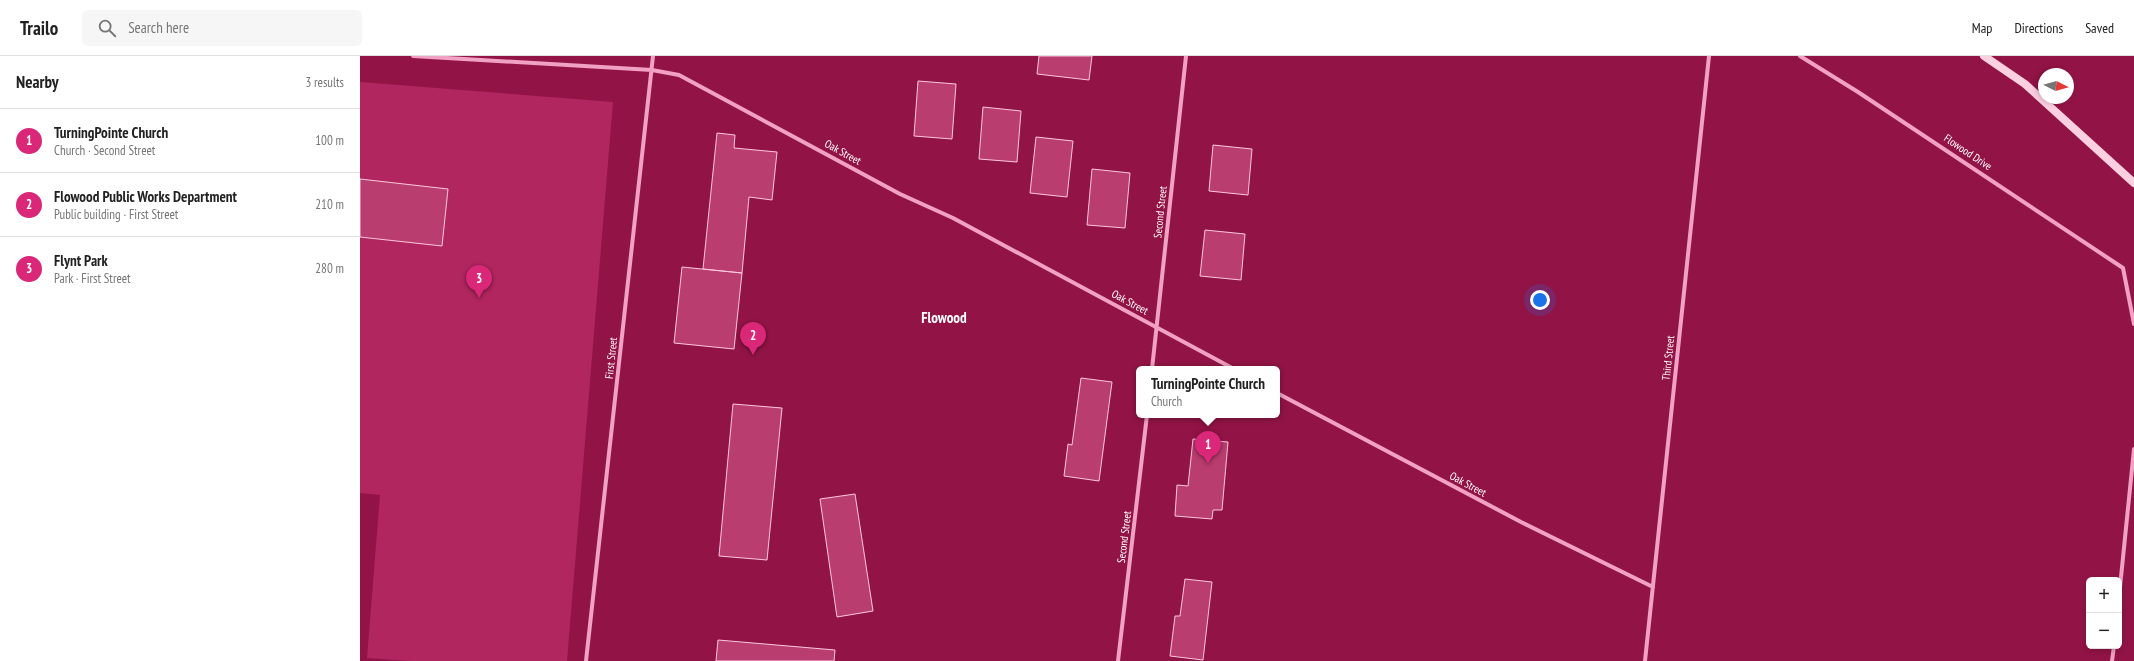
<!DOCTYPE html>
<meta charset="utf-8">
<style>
:root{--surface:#fff;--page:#f6f6f6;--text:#222;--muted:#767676;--line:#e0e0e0;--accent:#db2777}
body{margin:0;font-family:"PT Sans Narrow",sans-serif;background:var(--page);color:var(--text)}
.controls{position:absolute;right:12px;bottom:12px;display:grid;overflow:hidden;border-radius:6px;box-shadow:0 2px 6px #0003}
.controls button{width:36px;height:36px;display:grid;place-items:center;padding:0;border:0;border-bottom:1px solid var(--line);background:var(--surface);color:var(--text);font:20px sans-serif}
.compass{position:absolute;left:1678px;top:12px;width:36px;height:36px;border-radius:50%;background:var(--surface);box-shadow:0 2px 6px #0003;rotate:96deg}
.you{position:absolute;left:1180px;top:244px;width:14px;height:14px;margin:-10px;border:3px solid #fff;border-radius:50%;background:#1a73e8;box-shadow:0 0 0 6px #1a73e833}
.badge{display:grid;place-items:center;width:26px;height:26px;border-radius:50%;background:var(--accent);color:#fff;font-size:13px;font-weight:700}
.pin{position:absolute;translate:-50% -33px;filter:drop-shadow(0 1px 2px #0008)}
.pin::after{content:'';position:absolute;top:21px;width:14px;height:12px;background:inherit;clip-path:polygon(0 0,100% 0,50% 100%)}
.popup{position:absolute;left:776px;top:310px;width:144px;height:52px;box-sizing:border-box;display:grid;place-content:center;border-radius:6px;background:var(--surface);filter:drop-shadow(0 1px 3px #0005);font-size:13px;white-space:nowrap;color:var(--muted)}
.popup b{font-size:15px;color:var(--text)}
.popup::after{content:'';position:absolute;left:50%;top:100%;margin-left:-8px;border:8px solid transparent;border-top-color:var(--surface)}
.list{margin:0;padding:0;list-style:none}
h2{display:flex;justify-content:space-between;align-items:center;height:52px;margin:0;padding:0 16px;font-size:17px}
h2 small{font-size:13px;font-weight:400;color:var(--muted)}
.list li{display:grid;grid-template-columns:26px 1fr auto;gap:12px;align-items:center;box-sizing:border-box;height:64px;padding:0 16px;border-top:1px solid var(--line)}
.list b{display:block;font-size:15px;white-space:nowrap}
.list p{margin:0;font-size:13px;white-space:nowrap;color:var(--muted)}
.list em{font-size:13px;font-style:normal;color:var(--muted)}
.icon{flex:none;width:22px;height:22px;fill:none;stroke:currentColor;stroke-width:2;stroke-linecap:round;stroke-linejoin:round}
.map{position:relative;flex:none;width:1774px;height:605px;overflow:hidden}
header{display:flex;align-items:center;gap:24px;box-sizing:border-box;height:56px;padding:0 20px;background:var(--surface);border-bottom:1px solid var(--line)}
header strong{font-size:19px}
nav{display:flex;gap:22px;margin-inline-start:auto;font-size:14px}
.search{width:280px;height:36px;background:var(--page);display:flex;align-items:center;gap:10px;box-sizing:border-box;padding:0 14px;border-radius:6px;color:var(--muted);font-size:15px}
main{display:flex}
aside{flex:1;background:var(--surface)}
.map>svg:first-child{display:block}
.green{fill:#b1265f}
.building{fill:#ba3d70;stroke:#fcc8de}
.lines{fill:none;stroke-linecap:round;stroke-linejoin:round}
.street{stroke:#f1a1c3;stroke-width:4}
.secondary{stroke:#fcd0e1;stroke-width:8}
.labels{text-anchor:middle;stroke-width:4;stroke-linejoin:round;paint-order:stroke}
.street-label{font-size:11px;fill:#fff;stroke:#921446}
.district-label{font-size:15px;font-weight:bold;fill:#fff;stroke:#921446}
</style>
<header>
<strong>Trailo</strong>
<div class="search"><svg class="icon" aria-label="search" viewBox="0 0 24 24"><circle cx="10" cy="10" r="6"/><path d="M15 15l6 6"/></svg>Search here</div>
<nav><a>Map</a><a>Directions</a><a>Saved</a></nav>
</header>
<main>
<aside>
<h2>Nearby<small>3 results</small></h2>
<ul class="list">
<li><span class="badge">1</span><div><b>TurningPointe Church</b><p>Church · Second Street</p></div><em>100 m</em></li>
<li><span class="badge">2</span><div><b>Flowood Public Works Department</b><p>Public building · First Street</p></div><em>210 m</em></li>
<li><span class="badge">3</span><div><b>Flynt Park</b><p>Park · First Street</p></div><em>280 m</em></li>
</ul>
</aside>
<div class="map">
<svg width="1774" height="605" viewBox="0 0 1774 605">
<rect width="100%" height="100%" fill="#921446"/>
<path class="green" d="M0,26L253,46L207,605H50L7,602L20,439L0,437Z"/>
<path class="building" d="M679,0H732L729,24L677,18Z
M558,25L596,28L592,83L554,80Z
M623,51L661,55L657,106L619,103Z
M357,77L375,79L374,92L417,96L412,144L389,141L382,217L343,213Z
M676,81L713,85L707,141L670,137Z
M853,89L892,93L888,139L849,135Z
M732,113L770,117L765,172L727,169Z
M0,123L88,133L82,190L0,181Z
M845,174L885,178L881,224L840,220Z
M322,211L382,217L374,293L314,287Z
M721,322L752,326L739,425L704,420L708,388L712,389Z
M373,348L422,352L407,504L359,500Z
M833,383L868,386L862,454H853L852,463L815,460L817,429L828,430Z
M495,438L513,555L477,561L460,443Z
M825,523L852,526L843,604L810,600L815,560H820Z
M358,584L475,594L474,605H356Z"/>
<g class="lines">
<path class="street" d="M53,0L292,14L319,19L540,138L593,162L874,313
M1440,0L1498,36L1763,212L1774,268
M792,313L826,0
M917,337L1161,466L1293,531
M1759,541L1774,393
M226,605L293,0
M758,605L787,359
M1285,605L1349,0
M1752,605L1754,590"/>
<path class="secondary" d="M1624,0L1665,28L1774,127"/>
</g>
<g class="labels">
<g class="street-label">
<text transform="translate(483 96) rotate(29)" y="4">Oak Street</text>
<text transform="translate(1608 96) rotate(34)" y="4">Flowood Drive</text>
<text transform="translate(800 156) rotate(-84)" y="4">Second Street</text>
<text transform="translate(770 246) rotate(28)" y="4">Oak Street</text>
<text transform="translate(251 302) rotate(-84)" y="4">First Street</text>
<text transform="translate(1308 302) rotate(-84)" y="4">Third Street</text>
<text transform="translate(1108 428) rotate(28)" y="4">Oak Street</text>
<text transform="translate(764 481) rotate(-83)" y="4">Second Street</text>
</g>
<g class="district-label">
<text x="584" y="267">Flowood</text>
</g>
</g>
</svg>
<div class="controls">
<button>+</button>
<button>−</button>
</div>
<svg class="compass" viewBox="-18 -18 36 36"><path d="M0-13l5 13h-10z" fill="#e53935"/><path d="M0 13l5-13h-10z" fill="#767676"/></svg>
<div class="you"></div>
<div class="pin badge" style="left:848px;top:408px">1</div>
<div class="popup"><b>TurningPointe Church</b>Church</div>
<div class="pin badge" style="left:393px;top:299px">2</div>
<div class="pin badge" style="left:119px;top:242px">3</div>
</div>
</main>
